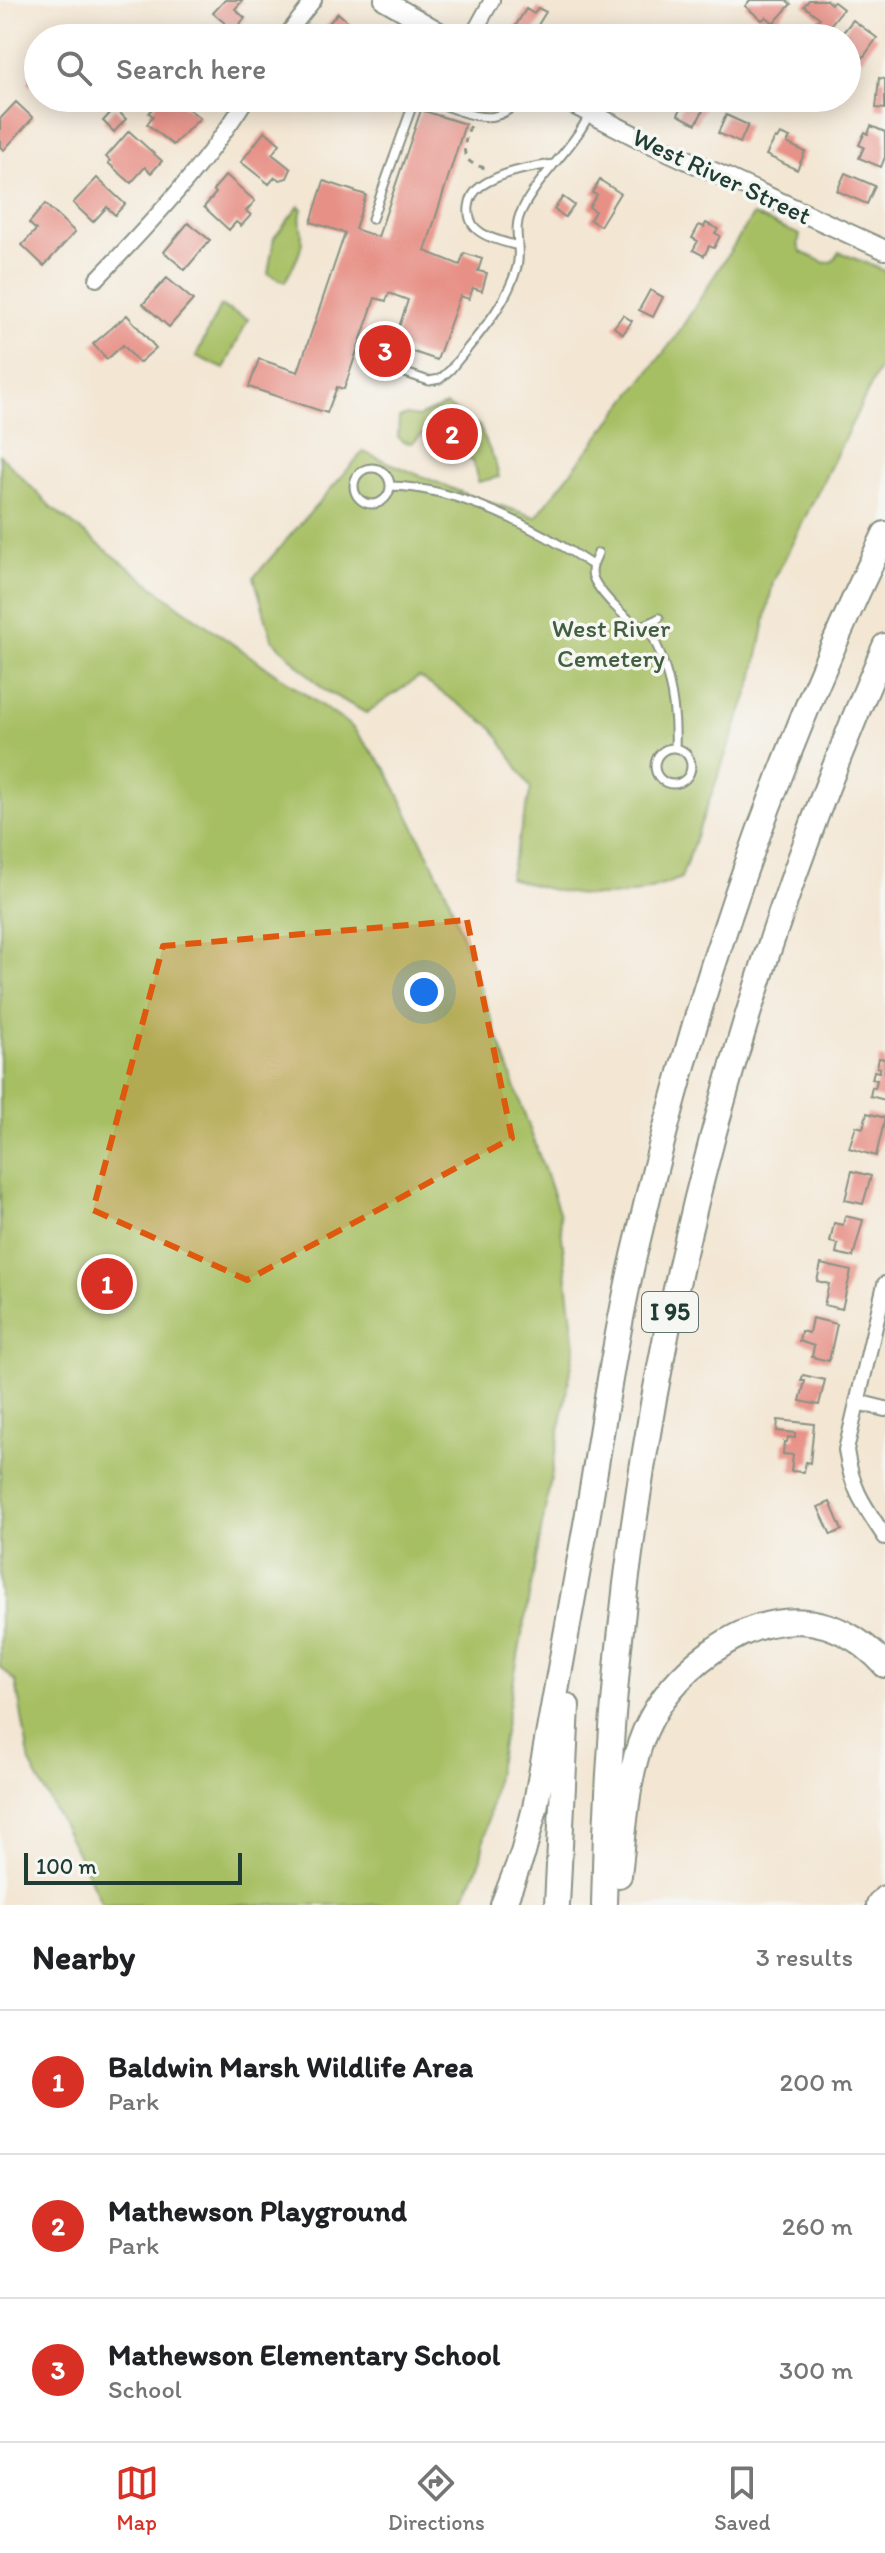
<!DOCTYPE html>
<style>
:root{--surface:#fff;--page:#f2f2f2;--text:#202124;--muted:#757577;--line:#e0e0e0;--accent:#d93025}
body{margin:0;font-family:Itim,sans-serif;background:var(--page);color:var(--text)}
.scale{position:absolute;left:24px;bottom:20px;width:218px;box-sizing:border-box;padding-left:8px;border:4px solid #1f3d34;border-top:0;font-size:22px;line-height:28px;white-space:nowrap;color:#1f3d34;-webkit-text-stroke:6px #f6f6f2;paint-order:stroke}
.you{position:absolute;left:424px;top:992px;width:28px;height:28px;margin:-20px;border:6px solid #fff;border-radius:50%;background:#1a73e8;box-shadow:0 0 0 12px #1a73e833}
.badge{display:grid;place-items:center;width:52px;height:52px;border-radius:50%;background:var(--accent);color:#fff;font-size:26px;font-weight:700}
.pin{position:absolute;translate:-50% -50%;border:4px solid #fff;box-shadow:0 2px 8px #0006}
.list{margin:0;padding:0;list-style:none}
h2{display:flex;justify-content:space-between;align-items:center;height:104px;margin:0;padding:0 32px;font-size:34px}
h2 small{font-size:26px;font-weight:400;color:var(--muted)}
.list li{display:grid;grid-template-columns:52px 1fr auto;gap:24px;align-items:center;box-sizing:border-box;height:144px;padding:0 32px;border-top:2px solid var(--line)}
.list b{display:block;font-size:30px;white-space:nowrap}
.list p{margin:0;font-size:26px;white-space:nowrap;color:var(--muted)}
.list em{font-size:26px;font-style:normal;color:var(--muted)}
.icon{flex:none;width:44px;height:44px;fill:none;stroke:currentColor;stroke-width:2;stroke-linecap:round;stroke-linejoin:round}
.map{position:relative;flex:none;width:885px;height:1905px;overflow:hidden}
.search{position:absolute;background:var(--surface);box-shadow:0 4px 20px #0003;left:24px;right:24px;top:24px;height:88px;display:flex;align-items:center;gap:20px;box-sizing:border-box;padding:0 28px;border-radius:44px;color:var(--muted);font-size:30px}
.sheet{height:536px;background:var(--surface)}
nav{display:flex;justify-content:space-around;align-items:center;box-sizing:border-box;height:112px;border-top:2px solid var(--line);background:var(--surface);font-size:22px;color:var(--muted)}
nav a{display:grid;justify-items:center;gap:4px}
nav .on{color:var(--accent)}
.map>svg:first-child{display:block}
.green{fill:#a7bf64;stroke:#637e4c;stroke-width:2}
.building{fill:#e79086}
.lines{fill:none;stroke-linecap:round;stroke-linejoin:round}
.lane-casing{stroke:#899284;stroke-width:11}
.street-casing{stroke:#899284;stroke-width:18}
.secondary-casing{stroke:#899284;stroke-width:22}
.highway-casing{stroke:#899284;stroke-width:28}
.path{stroke:#899284;stroke-width:3;stroke-dasharray:6 6;stroke-linecap:butt}
.lane{stroke:#fff;stroke-width:7}
.street{stroke:#fff;stroke-width:14}
.secondary{stroke:#fff;stroke-width:18}
.highway{stroke:#fff;stroke-width:24}
.marked{fill:#de580e;fill-opacity:0.2;stroke:#de580e;stroke-width:6;stroke-dasharray:16 10;stroke-linejoin:round}
.labels{text-anchor:middle;stroke-width:7;stroke-linejoin:round;paint-order:stroke}
.shield{fill:#f6f6f2;stroke:#60746d;stroke-width:2}
.shield-label{font-size:24px;font-weight:bold;fill:#1f3d34}
.street-label{font-size:26px;fill:#1f3d34;stroke:#f6f6f2}
.park-label{font-size:26px;fill:#415e40;stroke:#f6f6f2}
</style>
<div class="map">
<svg width="885" height="1905" viewBox="0 0 885 1905">
<rect width="100%" height="100%" fill="#f6f6f2"/>
<filter id="ink" filterUnits="userSpaceOnUse"><feTurbulence type="fractalNoise" baseFrequency=".0125" numOctaves="2"/><feDisplacementMap in="SourceGraphic" scale="16" xChannelSelector="R" yChannelSelector="G"/><feConvolveMatrix kernelMatrix="1 2 1 2 8 2 1 2 1" color-interpolation-filters="sRGB"/></filter>
<filter id="wash" filterUnits="userSpaceOnUse"><feTurbulence type="fractalNoise" baseFrequency=".006" numOctaves="4" result="noise"/><feDisplacementMap in="SourceGraphic" scale="32" xChannelSelector="R" yChannelSelector="G"/><feGaussianBlur stdDeviation="1.8" result="paint"/><feColorMatrix in="noise" values="0 0 0 0 0 0 0 0 0 0 0 0 0 0 0 0 0 1.4 0 .05"/><feComposite in="paint" operator="in"/></filter>
<g filter="url(#wash)">
<rect width="100%" height="100%" fill="#f3e6d3"/>
<path class="green" d="M299,206L302,209C298,220 302,225 302,236C303,252 292,268 285,282L268,274L274,238Z
M753,215L800,235L798,244L801,252L825,263L833,261L839,252L885,271V357L773,582L753,680L681,878C615,906 576,898 509,878L531,789L493,728L419,677L366,713L324,690L272,639L254,577L363,452L470,496L536,517L675,338Z
M220,306L248,319L224,369L196,356Z
M446,405L479,426L495,462L499,477L478,482L473,461L460,456L453,459L438,451L423,434L412,443L404,442L398,437L399,418L406,415L418,417Z
M0,455L52,508L180,607L352,727L386,769L447,893L559,1212L575,1347L480,1863L460,1905H102L86,1870L30,1763L16,1682L0,1667Z"/>
<g id="blocks">
<path class="building" d="M225,0H243L235,9L245,18L234,31L213,13Z
M750,0H786L791,4L774,23L766,17L762,20L745,6Z
M809,0H826L831,4L834,2L843,9L827,29L817,21L820,18L804,6Z
M538,8L546,12L530,38L513,30L526,9L534,14Z
M338,13L353,26L342,38H324L319,34Z
M853,20L877,38L862,59L851,51L855,47L847,41V38L840,36Z
M37,51L38,52V87L28,84Z
M879,78L885,79V109L876,108Z
M161,98H175L200,118L173,145L147,124L153,116L149,113Z
M673,98H707L704,104L706,105L696,124L678,115L683,103Z
M16,102L33,118L4,150L0,147V119Z
M115,108L126,119L114,132L103,121Z
M421,110L465,124L425,251L460,265L464,253L482,259L478,271L487,273L482,291L473,288L469,299L460,296L437,360L393,345L408,300L389,293L386,301L375,298L344,389L337,387L327,413L249,387L259,359L298,372L345,233L311,222L324,181L366,195L355,229L378,237Z
M726,115L748,125L740,143L718,133Z
M871,126L885,132V157L881,167L859,158L864,147L859,145L865,132L868,134Z
M129,131L162,161L151,173L145,167L131,183L108,163L110,161L106,157Z
M265,131L280,144L272,154L291,169L287,178L280,180L275,177L269,184L241,162Z
M780,134L790,138L787,143L805,152L797,170L766,155L775,138L777,139Z
M845,173L875,186L867,204L837,191Z
M226,175L255,201L246,211L251,215L241,226L236,222L229,230L204,207L216,193L213,190Z
M97,178L125,204L115,215L107,207L93,222L73,203Z
M600,180L620,193L600,226L590,220L595,211L589,207L597,195L592,193Z
M563,197L574,205L565,217L554,209Z
M45,204L75,232L44,266L22,245L36,230L29,223Z
M188,223L210,240L185,270L164,252Z
M706,223L718,229L715,233L720,236L714,248L709,246L704,256L693,250L698,241L692,238L699,225L704,227Z
M167,278L193,300L169,327L143,304Z
M650,290L663,297L653,317L639,310Z
M127,315L156,348L139,363L123,345L107,359L93,344Z
M623,315L632,321L623,334L614,327Z
M879,1058L885,1059V1100L870,1096L872,1087L875,1088L877,1080L872,1079L874,1071L879,1072L880,1068L877,1067Z
M867,1113L885,1118L876,1156L849,1148L856,1126L863,1128Z
M852,1171L871,1176L863,1204L845,1200Z
M845,1216L863,1220L853,1257L836,1253L838,1244L830,1242L834,1223L843,1225Z
M821,1264L851,1271L842,1309L824,1305L829,1284L817,1281Z
M812,1318L837,1324L829,1361L812,1357L814,1346L799,1341L801,1331L809,1333Z
M803,1375L825,1380L819,1405L800,1401L805,1381H801Z
M778,1420L814,1424L810,1463L806,1462L804,1472L791,1471L793,1455L783,1454L784,1442H787L788,1437L795,1438V1433L777,1431Z
M830,1502L842,1530L831,1535L818,1507Z"/>
</g>
</g>
<g filter="url(#ink)">
<use href="#blocks" fill-opacity="0" stroke="#899284" stroke-width="2"/>
<g class="lines">
<g class="lane-casing">
<path id="lane" d="M430,98C439,104 449,107 459,111C489,121 501,119 524,98
M372,219L415,98
M518,246C497,240 466,235 469,207C470,198 474,191 481,186C501,172 530,167 554,164
M376,363L429,381L440,379L450,370C475,338 506,307 517,267C522,248 512,230 521,212C538,176 572,150 589,115
M354 486a18 18 0 1 1 36 0a18 18 0 1 1-36 0Z
M390,486C458,487 537,528 592,565
M598,553C595,561 590,568 593,577C597,589 629,625 641,625C648,625 653,621 659,618
M647,625C668,664 677,703 675,748
M655 766a18 18 0 1 1 36 0a18 18 0 1 1-36 0Z"/>
</g>
<g class="street-casing">
<path id="street" d="M284,38L314,0
M471,38L492,0
M97,279C151,223 206,164 247,98
M885,1284L846,1450C852,1490 863,1504 885,1537
M857,1402L885,1409"/>
</g>
<g class="secondary-casing">
<path id="secondary" d="M384,0L450,38
M561,98L639,138L885,250"/>
</g>
<g class="highway-casing">
<path id="highway" d="M619,1875C625,1827 626,1776 645,1731C659,1699 683,1672 711,1652C770,1609 834,1609 885,1665
M503,1905L523,1853L535,1808C552,1712 570,1615 587,1519C602,1431 614,1343 634,1256C691,1007 773,764 885,534
M557,1905L567,1706
M604,1905C611,1470 711,1044 885,646
M879,1905L885,1898"/>
</g>
<path class="path" d="M470,126C462,148 459,163 486,168"/>
<use href="#lane" class="lane"/>
<use href="#street" class="street"/>
<use href="#secondary" class="secondary"/>
<use href="#highway" class="highway"/>
</g>
</g>
<path class="marked" d="M467,920L512,1138L247,1280L93,1210L163,946Z"/>
<g class="labels">
<rect class="shield" x="642" y="1292" width="56" height="40" rx="6"/>
<g class="shield-label">
<text x="670" y="1320">I 95</text>
</g>
<g class="street-label">
<text transform="translate(722 176) rotate(25)" y="9">West River Street</text>
</g>
<g class="park-label">
<text x="611" y="637">West River<tspan x="611" dy="30">Cemetery</tspan></text>
</g>
</g>
</svg>
<div class="scale">100 m</div>
<div class="you"></div>
<div class="pin badge" style="left:107px;top:1284px">1</div>
<div class="pin badge" style="left:452px;top:434px">2</div>
<div class="pin badge" style="left:385px;top:351px">3</div>
<div class="search"><svg class="icon" aria-label="search" viewBox="0 0 24 24"><circle cx="10" cy="10" r="6"/><path d="M15 15l6 6"/></svg>Search here</div>
</div>
<section class="sheet">
<h2>Nearby<small>3 results</small></h2>
<ul class="list">
<li><span class="badge">1</span><div><b>Baldwin Marsh Wildlife Area</b><p>Park</p></div><em>200 m</em></li>
<li><span class="badge">2</span><div><b>Mathewson Playground</b><p>Park</p></div><em>260 m</em></li>
<li><span class="badge">3</span><div><b>Mathewson Elementary School</b><p>School</p></div><em>300 m</em></li>
</ul>
</section>
<nav>
<a class="on"><svg class="icon" aria-label="map" viewBox="0 0 24 24"><path d="M3 6l6-2 6 2 6-2v14l-6 2-6-2-6 2zM9 4v14M15 6v14"/></svg>Map</a>
<a><svg class="icon" aria-label="directions" viewBox="0 0 24 24"><path d="M12 3l9 9-9 9-9-9zM9 14v-3h6M13 9l2 2-2 2"/></svg>Directions</a>
<a><svg class="icon" aria-label="saved" viewBox="0 0 24 24"><path d="M7 4h10v16l-5-4-5 4z"/></svg>Saved</a>
</nav>
